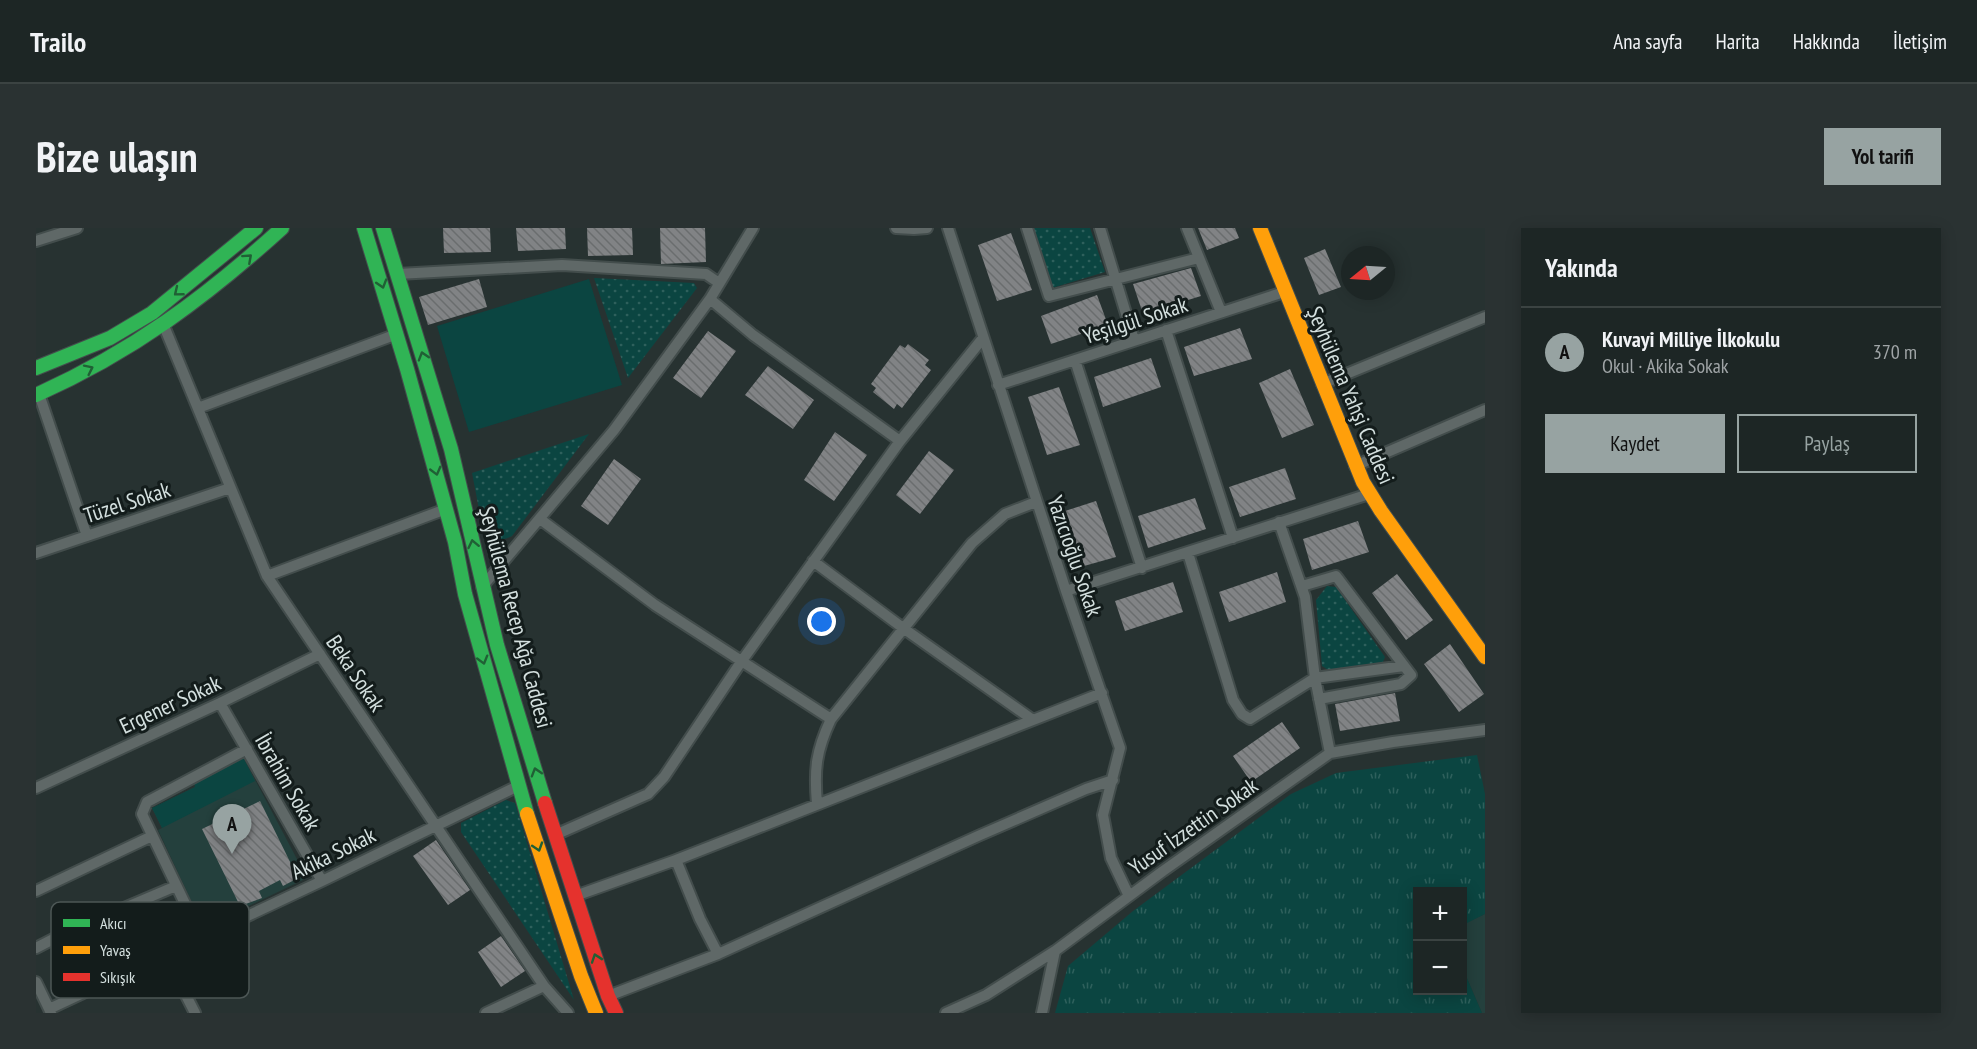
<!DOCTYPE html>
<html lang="tr">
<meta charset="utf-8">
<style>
:root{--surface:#1d2625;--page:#2a3232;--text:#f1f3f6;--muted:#a0a5a7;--line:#3b4342;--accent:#97a3a2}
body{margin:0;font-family:"PT Sans Narrow",sans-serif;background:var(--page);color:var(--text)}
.controls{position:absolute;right:18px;bottom:18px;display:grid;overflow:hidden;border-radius:0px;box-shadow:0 3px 15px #0003}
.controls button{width:54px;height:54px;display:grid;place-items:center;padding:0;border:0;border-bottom:2px solid var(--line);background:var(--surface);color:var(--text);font:30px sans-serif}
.compass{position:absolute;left:1305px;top:18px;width:54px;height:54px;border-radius:50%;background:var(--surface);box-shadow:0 3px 15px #0003;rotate:252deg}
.you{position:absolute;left:786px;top:394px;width:21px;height:21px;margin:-15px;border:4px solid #fff;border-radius:50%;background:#1a73e8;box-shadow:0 0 0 9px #1a73e833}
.badge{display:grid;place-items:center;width:39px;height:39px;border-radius:50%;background:var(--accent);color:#111;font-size:20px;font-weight:700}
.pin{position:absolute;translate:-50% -50px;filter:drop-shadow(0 2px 3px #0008)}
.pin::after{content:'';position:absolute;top:32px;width:21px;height:18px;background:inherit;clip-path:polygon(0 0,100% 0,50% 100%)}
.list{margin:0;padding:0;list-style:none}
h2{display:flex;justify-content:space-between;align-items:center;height:78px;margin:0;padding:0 24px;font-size:26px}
h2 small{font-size:20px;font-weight:400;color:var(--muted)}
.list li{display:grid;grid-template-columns:39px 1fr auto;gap:18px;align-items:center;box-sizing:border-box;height:90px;padding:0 24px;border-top:2px solid var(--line)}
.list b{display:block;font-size:22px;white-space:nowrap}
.list p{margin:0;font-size:20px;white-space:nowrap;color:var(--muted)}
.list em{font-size:20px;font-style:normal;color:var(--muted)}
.actions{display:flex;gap:12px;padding:18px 24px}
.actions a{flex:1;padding:14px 0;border:2px solid var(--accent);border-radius:0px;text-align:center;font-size:21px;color:var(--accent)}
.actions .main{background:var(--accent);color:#111}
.map{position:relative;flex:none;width:1449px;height:785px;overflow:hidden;border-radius:0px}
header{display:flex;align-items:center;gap:36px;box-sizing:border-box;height:84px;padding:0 30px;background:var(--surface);border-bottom:2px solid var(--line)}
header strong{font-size:28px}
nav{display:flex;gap:33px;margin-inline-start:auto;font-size:21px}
.intro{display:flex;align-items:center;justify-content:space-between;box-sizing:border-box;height:144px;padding:0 36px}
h1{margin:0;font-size:42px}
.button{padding:15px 27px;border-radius:0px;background:var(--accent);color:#111;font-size:21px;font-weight:700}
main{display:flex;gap:36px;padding:0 36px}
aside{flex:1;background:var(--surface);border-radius:0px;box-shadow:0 3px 15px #0003}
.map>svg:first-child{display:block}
.built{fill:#24403d}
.grass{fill:url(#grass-dots)}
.park{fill:url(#park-tufts)}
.garden{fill:#0b4541}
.building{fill:url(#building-back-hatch)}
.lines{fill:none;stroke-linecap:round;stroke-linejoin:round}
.street-casing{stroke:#434d4c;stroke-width:14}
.fast-casing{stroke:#434d4c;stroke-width:16}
.slow-casing{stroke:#434d4c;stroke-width:16}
.jam-casing{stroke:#434d4c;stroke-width:16}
.street{stroke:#5f6867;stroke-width:10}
.fast{stroke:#30b455;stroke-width:14}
.slow{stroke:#ff9f0a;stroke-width:14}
.jam{stroke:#e5322d;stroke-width:14}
.oneway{stroke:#206035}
.labels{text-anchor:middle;stroke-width:6;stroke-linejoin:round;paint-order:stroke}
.street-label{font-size:22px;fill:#d4e0df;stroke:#131c1b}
.key{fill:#131c1b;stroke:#4d5756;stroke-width:1.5}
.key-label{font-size:16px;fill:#d4e0df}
</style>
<header>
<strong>Trailo</strong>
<nav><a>Ana sayfa</a><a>Harita</a><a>Hakkında</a><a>İletişim</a></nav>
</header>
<div class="intro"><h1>Bize ulaşın</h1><a class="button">Yol tarifi</a></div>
<main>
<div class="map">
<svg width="1449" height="785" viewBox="0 0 1449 785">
<defs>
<pattern id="grass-dots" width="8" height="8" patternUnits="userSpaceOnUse" patternTransform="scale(1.5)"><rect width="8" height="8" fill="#0b4541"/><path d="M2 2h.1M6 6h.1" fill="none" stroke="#2e605c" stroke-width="1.8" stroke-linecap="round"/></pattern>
<pattern id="park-tufts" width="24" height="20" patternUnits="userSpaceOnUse" patternTransform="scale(1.5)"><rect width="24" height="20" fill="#0b4541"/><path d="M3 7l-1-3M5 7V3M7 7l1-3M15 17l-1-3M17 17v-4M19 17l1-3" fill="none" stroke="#2e605c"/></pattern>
<pattern id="building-back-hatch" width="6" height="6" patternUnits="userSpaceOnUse" patternTransform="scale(1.5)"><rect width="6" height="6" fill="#818385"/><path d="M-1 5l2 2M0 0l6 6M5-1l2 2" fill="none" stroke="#6a6d6e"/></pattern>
</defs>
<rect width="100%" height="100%" fill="#273231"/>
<path class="built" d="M207,529L271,650L171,698L166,696L122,602L126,600L116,580L159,559L158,554Z
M1449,686V785H1446L1427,741L1426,697Z"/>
<path class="grass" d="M997,0H1054L1069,44L1016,60Z
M558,50L658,55L661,60L592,150Z
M553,206L476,308C465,313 459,313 448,307L436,245Z
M1291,358L1300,359L1349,429L1347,434L1294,443L1286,438L1280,372Z
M470,572L479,575L538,772L425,604V595Z"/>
<path class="park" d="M1441,527L1449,566V686L1427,697L1426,664H1382V762H1426L1427,741L1446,785H1019L1032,738L1097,683L1255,566L1300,545Z"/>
<path class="garden" d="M553,51L586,157L433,204L401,98Z
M207,529L219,553L126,600L116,580L159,559L158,554Z"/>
<path class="building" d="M407,0H454L455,24L408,25Z
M480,0H529L530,21L482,23Z
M551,0H596L597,27L552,28Z
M624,0H669L670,34L625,36Z
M1162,0H1199L1203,10L1171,22Z
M975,5L996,62L961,73L942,17Z
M1289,21L1305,59L1283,67L1268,30Z
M1155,40L1165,68L1107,86L1097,56Z
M443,51L451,79L392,97L383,69Z
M1061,67L1072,97L1015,116L1005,88Z
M1204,100L1216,131L1158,148L1148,119Z
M672,103L700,123L665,170L637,150Z
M872,116L893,132L889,137L895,142L866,180L861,176L858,181L837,164L840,160L835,156L864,117L869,120Z
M1115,130L1125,159L1067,179L1058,149Z
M732,138L778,172L757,201L709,167Z
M1254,141L1278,197L1246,210L1223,155Z
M1023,159L1044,217L1011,227L992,169Z
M799,204L831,227L798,273L768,252Z
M893,223L918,242L884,286L860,267Z
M578,231L605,251L572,297L545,278Z
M1249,240L1260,271L1204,289L1193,259Z
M1159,270L1170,301L1112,320L1102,288Z
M1060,273L1080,329L1048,338L1029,283Z
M1322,293L1333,324L1276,342L1267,311Z
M1241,344L1250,374L1193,394L1183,364Z
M1361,346L1397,392L1370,412L1336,365Z
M1137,354L1147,384L1089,403L1079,373Z
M1414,416L1448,466L1423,484L1388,436Z
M1359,465L1364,493L1304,503L1299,476Z
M1246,494L1264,520L1215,554L1197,528Z
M224,573L262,650L247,658L244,652L223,663L226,670L204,678L166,601Z
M400,612L434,662L412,677L377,628Z
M465,708L489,743L465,759L442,724Z"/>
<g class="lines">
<g class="street-casing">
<path id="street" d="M860,0L878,1L891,0
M912,0L1030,363L1084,520L1067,587L1075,630L1093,668
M991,0L1013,68L1163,30
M1064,0L1098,112
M1151,0L1185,84
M0,13L41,0
M362,46L526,37L670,46L683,55
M674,71L717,107L864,213
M128,98L231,348L508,758L532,785
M1130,102L1197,310
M1039,132L1106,340
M1286,156L1449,89
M962,157L1248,64
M3,166L51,308
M162,180L361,106
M1319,238L1449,182
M504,291L619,377L795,491
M1243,294L1269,369L1279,450L1294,525
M0,325L194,260
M1152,325L1197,472L1206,486L1214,491L1279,450L1368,438
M777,333L867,400L997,492
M231,348L410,281
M1266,358L1300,348L1375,447L1365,456L1283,471
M446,359L578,202L674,71L717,0
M1030,363L1333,266
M184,475L286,653
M0,560L184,475L284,426
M781,576C778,541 780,523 795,491L936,315L969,286L1000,274
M519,607L612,566L628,549L705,434L864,213L947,110
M640,632L664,691L682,726
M0,663L116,608
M539,668L640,632L1066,465
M165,709L106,586L111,574L211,521
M0,720L27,706L140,658
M129,726L159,785
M0,754L15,785
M572,768L682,726L942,608L1050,561L1077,552
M13,781L286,653L482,558
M450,785L508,758
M910,785L950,767L1019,723L1127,643L1294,525L1357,514L1449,502
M1006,785L1019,723"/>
</g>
<g class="fast-casing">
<path id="fast" d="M328,0L371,141L419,314L429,366L491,586
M347,0L415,221L461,417L509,575
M0,140L74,110L116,85L220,0
M0,167C96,124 169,70 246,0"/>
</g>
<g class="slow-casing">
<path id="slow" d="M1224,0L1327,254L1345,283L1449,429
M491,586L545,748L560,785"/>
</g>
<g class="jam-casing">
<path id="jam" d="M509,575L572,768L580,785"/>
</g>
<use href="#street" class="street"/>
<use href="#fast" class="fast"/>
<use href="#slow" class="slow"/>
<use href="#jam" class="jam"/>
</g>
<defs><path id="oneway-chevron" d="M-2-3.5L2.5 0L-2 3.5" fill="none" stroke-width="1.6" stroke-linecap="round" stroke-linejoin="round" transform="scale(1.5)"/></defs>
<g class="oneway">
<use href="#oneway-chevron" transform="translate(212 30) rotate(-42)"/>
<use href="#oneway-chevron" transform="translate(346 56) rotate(73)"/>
<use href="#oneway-chevron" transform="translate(142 64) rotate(141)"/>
<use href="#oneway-chevron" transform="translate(387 128) rotate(-107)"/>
<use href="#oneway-chevron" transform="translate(53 141) rotate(-26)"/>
<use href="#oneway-chevron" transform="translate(400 243) rotate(75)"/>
<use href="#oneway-chevron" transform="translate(437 316) rotate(-102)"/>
<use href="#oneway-chevron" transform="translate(447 432) rotate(74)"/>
<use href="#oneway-chevron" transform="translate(500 544) rotate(-107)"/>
<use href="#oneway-chevron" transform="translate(502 619) rotate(72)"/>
<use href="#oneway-chevron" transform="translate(560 730) rotate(-109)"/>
</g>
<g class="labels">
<g class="street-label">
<text transform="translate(1099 92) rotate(-18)" y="8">Yeşilgül Sokak</text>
<text transform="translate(1315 167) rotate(67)" y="8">Şeyhülema Yahşi Caddesi</text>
<text transform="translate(91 274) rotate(-18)" y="8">Tüzel Sokak</text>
<text transform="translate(1039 328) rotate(71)" y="8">Yazıcıoğlu Sokak</text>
<text transform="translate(480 389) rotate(75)" y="8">Şeyhülema Recep Ağa Caddesi</text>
<text transform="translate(320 445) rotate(56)" y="8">Beka Sokak</text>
<text transform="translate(134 476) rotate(-25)" y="8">Ergener Sokak</text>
<text transform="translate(252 554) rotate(60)" y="8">İbrahim Sokak</text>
<text transform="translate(1157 598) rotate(-35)" y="8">Yusuf İzzettin Sokak</text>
<text transform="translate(297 625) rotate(-26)" y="8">Akika Sokak</text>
</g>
</g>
<rect x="15" y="674" width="198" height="96" rx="9" class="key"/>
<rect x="27" y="691" width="27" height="8" fill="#30b455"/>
<rect x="27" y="718" width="27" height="8" fill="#ff9f0a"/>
<rect x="27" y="745" width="27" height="8" fill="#e5322d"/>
<g class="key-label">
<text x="64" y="701">Akıcı</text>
<text x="64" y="728">Yavaş</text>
<text x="64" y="755">Sıkışık</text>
</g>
</svg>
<div class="controls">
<button>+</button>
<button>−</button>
</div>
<svg class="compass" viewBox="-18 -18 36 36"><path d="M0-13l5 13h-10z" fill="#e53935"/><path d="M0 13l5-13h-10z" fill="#a0a5a7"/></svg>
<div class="you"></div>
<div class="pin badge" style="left:196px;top:626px">A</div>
</div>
<aside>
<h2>Yakında<small></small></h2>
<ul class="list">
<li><span class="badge">A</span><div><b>Kuvayi Milliye İlkokulu</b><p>Okul · Akika Sokak</p></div><em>370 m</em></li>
</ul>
<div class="actions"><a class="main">Kaydet</a><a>Paylaş</a></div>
</aside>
</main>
